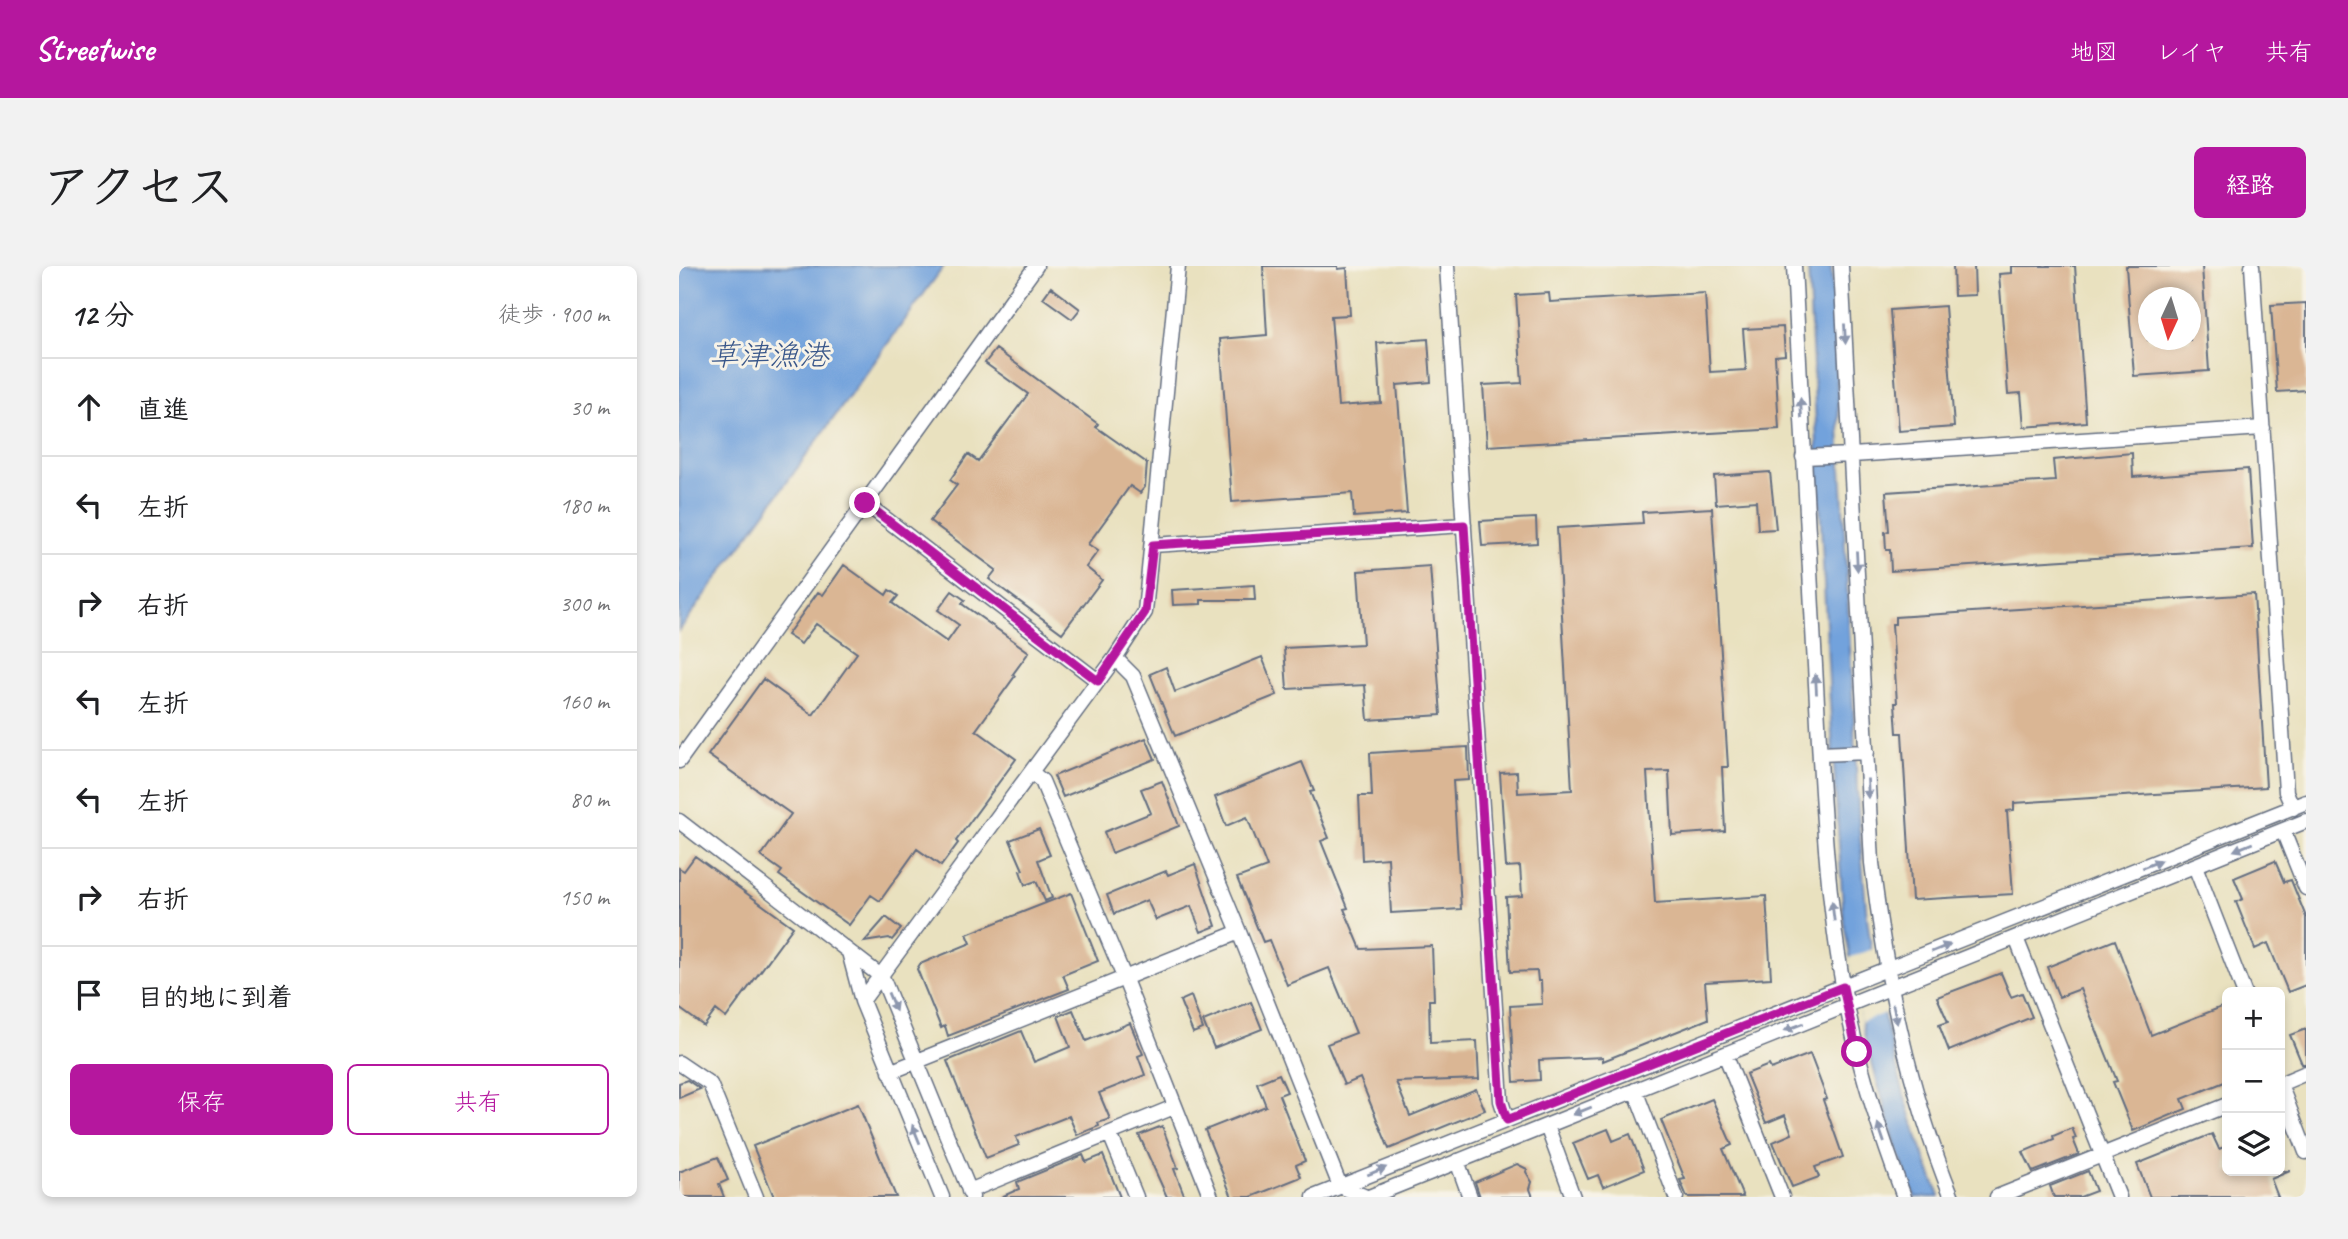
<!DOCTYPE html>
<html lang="ja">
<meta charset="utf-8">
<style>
:root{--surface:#fff;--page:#f2f2f2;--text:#202124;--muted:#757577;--line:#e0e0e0;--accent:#b5179e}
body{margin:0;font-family:Caveat,"Klee One",sans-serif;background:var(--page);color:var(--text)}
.controls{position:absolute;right:21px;bottom:21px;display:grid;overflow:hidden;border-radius:10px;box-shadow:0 4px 10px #0003}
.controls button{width:63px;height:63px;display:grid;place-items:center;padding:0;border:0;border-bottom:2px solid var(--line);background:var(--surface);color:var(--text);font:35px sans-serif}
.compass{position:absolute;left:1459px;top:21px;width:63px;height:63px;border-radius:50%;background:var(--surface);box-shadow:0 4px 10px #0003;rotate:184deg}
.stop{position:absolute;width:21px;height:21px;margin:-16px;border:5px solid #b5179e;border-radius:50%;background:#fff}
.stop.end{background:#b5179e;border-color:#fff;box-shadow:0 2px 7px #0008}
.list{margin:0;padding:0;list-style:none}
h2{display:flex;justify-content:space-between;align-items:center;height:91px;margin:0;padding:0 28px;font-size:30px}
h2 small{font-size:23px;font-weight:400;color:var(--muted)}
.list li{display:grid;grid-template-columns:46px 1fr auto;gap:21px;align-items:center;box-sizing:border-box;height:98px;padding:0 28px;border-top:2px solid var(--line)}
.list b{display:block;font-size:26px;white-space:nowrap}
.list em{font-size:23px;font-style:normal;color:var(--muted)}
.actions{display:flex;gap:14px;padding:21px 28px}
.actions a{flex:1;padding:16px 0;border:2px solid var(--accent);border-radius:10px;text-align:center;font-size:24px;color:var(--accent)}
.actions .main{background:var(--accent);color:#fff}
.icon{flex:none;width:38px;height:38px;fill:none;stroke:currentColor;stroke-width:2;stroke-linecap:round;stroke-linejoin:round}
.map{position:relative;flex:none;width:1627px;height:931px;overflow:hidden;border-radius:10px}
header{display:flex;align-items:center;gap:42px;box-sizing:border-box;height:98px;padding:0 35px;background:var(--accent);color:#fff}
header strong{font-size:33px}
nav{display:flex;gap:38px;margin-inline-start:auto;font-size:24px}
.intro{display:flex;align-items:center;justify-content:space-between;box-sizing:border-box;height:168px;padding:0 42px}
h1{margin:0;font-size:49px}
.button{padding:18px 32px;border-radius:10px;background:var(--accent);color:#fff;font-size:24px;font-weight:700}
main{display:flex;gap:42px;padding:0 42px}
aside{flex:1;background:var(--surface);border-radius:10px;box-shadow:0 4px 10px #0003}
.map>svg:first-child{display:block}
.water{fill:#72a2dc;stroke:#46689d;stroke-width:2}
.pier{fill:#e9e1bf}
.building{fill:#dab694;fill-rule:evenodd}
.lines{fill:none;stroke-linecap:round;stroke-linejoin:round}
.minor-casing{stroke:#636d80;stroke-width:17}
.minor{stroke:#fff;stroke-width:14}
.oneway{fill:#8d97ae}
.route{stroke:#b5179e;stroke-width:9}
.labels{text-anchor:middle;stroke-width:6;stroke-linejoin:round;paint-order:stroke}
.water-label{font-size:30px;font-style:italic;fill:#39578a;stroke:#f7f3e8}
</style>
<header>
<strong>Streetwise</strong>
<nav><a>地図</a><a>レイヤ</a><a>共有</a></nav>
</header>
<div class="intro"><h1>アクセス</h1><a class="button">経路</a></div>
<main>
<aside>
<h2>12 分<small>徒歩 · 900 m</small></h2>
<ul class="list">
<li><svg class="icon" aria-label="ahead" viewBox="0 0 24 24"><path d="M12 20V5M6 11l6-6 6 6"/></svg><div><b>直進</b></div><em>30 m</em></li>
<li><svg class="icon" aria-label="left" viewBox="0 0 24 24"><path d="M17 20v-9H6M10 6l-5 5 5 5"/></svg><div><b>左折</b></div><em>180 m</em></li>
<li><svg class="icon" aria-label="right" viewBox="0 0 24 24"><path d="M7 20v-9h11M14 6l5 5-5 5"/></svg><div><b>右折</b></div><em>300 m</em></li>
<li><svg class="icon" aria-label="left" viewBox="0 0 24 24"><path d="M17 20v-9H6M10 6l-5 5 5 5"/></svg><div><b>左折</b></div><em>160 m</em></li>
<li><svg class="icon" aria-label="left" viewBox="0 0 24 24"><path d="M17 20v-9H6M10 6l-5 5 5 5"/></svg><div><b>左折</b></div><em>80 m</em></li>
<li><svg class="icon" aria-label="right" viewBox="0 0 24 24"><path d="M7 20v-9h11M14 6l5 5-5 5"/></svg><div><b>右折</b></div><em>150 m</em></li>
<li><svg class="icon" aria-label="arrive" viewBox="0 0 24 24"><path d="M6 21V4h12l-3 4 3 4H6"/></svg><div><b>目的地に到着</b></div></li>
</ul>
<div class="actions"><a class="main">保存</a><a>共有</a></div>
</aside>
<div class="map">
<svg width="1627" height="931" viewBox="0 0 1627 931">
<rect width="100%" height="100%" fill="#f7f3e8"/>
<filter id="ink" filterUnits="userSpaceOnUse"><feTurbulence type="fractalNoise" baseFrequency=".0143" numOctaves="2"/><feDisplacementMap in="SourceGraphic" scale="14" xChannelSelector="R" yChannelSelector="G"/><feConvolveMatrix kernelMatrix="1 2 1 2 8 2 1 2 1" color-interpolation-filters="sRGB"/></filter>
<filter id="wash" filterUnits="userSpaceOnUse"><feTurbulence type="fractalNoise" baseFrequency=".00686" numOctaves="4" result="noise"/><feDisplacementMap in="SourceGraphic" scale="28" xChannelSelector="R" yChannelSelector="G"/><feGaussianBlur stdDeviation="1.57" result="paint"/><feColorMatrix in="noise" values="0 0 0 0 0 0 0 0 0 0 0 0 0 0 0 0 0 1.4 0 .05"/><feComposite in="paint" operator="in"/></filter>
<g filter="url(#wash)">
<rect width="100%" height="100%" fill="#e9e1bf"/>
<path class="water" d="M0,0H265L0,365Z
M1129,0H1152L1180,561C1183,591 1185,621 1188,651C1199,743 1226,846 1261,931H1236L1217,880L1186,773L1165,658L1151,437Z"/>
<path class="pier" d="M1194,683L1206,747L1182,756L1170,692Z"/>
<g id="blocks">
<path class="building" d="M584,0H659V3L668,2L671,49L652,50L659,140L702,137L698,77L749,73L752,116L718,119L728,247L675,251L673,227L553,236L541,73L588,69Z
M1274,0H1295L1296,29L1275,30Z
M1333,0H1396L1407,156L1345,161L1342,127L1329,128L1320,8L1333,7Z
M1447,0H1523L1530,105L1455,110ZM1469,32H1511V74H1469Z
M372,21L401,43L393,53L364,32Z
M870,27L871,36L1026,27L1031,106L1067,104L1064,63L1104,61L1106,89L1096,90L1100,163L808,180L804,119L843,117L837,29Z
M1627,37V124L1598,126L1592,39Z
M1266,40L1275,161L1220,165L1211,44Z
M317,83L419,158L417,161L468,197L466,221L461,227L451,220L409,278L419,285L407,301L423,314L383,367L310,313L317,304L251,255L278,219L271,214L289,188L299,195L349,128L306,97Z
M1453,187L1454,211L1569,203L1574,282L1212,305L1211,284H1207L1206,266L1210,265L1207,226L1376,215L1374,194Z
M1091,206L1097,263L1079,264L1077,235L1037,238L1035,210Z
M1033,242L1049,501H1043L1046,565L993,569L990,505L968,506L976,637L1087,630L1092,712L1026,716L1029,753L924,795V791L860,794L861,814L835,816L831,740L863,738L862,715H859L858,705L831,706L827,631L843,630L841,600L827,601L821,507L838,506L839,527L893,524L878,262L964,257L963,246Z
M857,252L858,277L803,280L801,255Z
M165,299L207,329L210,324L219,330L213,337L268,376L280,359L259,344L273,325L286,334L283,338L350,386L334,408L336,410L297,464L337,493L277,575L279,577L262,600L238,583L201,635L192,629L170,659L100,609L103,605L82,590L112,548L29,489L84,413L134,449L178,387L137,358L122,378L108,369L139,326L144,329Z
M751,300L762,449L689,454L686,419L608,423L605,382L684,378L679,305Z
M575,319L576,334H522V338L494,339L493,324Z
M1575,328L1587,521L1335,537V544L1328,545L1334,628L1233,634L1223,467H1218L1216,437H1218L1213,358H1216V351Z
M583,391L598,429L496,470L471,408L487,401L496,426Z
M467,472L476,493L384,531L375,510Z
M789,481L790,514L774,515L782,643L712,647L709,592L683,594L680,530H693L691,487Z
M623,496L635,525L631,526L650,572L642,575L669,642L665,643L682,683L753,680L755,734H750L751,777L798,775L800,813L717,816L731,850L797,823L806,844L710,883L681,812L665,819L648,778L677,767L650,702L608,719L590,674L584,676L558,612L588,601L568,551L547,560L536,531Z
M483,515L500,560L433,587L425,566L472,547L462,523Z
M360,563L371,589L359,594L373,632L366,635L357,615L346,619L341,605L344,604L331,574Z
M16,590L114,661L47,752L37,744L25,760L0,742V602L5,605Z
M1596,595L1605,616L1612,614L1627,651V719L1609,726L1589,677L1576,683L1557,636L1564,633L1555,612Z
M516,598L537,660L522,666L512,640L477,654L468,634L435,648L428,629L487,605L489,609Z
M392,627L419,695L384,709L390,723L269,770L266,760L262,762L238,703L241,698L292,677L288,668Z
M207,651L222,663L213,674L210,672L185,676Z
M1436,674L1472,769L1545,740L1548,748V815L1503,833L1507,843L1454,865L1434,816L1438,815L1401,723L1380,731L1368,701Z
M1322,707L1332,731L1343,727L1353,751L1270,785L1260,759L1269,756L1258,731Z
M512,730L524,763L514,767L501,735Z
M572,736L583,763L535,782L524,755Z
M394,744L407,775L451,757L464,788L459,790L466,809L420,827L431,853L419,857L420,860L398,869L390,850L337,871L340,879L307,892L268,795L342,765L355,796L391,781L379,750Z
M1627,763V798H1623L1611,769Z
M1131,788L1148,833L1144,834L1164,891L1136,901L1140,911L1113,921L1094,876L1113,868L1106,849L1087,857L1067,808L1090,799L1092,803Z
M600,808L608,826L600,829L626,895L617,899L622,911L572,931H553L526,864L587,840L578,817Z
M8,814L21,823L0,832V817Z
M1033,833L1053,879L1044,883L1064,931H1008L1001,914L1006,913L982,854Z
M179,838L217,931H95L74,880Z
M483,860L499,902L495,903L506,931H488L460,869Z
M1393,862L1397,872L1394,873L1400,888L1354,906L1344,886L1375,873L1374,870Z
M929,863L934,875L951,868L965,904L924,921L919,909L909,913L894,877Z
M1533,868L1540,883L1548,880V905H1611L1592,913L1599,931H1471L1458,898Z
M404,889L407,896L424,889L441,931H322L340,923L338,916Z
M39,891L49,914L40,918L45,931H0V906Z
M838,898L848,903L847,906L853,916L851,923L854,931H801L796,916Z
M1409,905L1417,925L1401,931H1375L1371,920Z"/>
</g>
</g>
<g filter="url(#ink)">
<use href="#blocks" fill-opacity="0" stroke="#636d80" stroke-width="2"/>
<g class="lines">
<g class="minor-casing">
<path id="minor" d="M768,0L822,835L828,854
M1115,0C1121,127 1128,254 1135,381C1142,504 1145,639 1172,759C1185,818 1204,875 1225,931
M1162,0L1193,597C1207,713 1229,822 1273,931
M1573,0L1607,526L1614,542
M1124,191L1173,189L1584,162
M186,237L419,415
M474,279L785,259
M436,392L454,410L560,666L661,920L687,931
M1141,488L1188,486
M0,495L357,0
M352,506L363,515L445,711L532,931
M0,555L203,711L293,931
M1604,565L1627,622
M1516,600L1565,726
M1337,672L1440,931
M170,686L183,735L263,931
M183,735L436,392L466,346L499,0
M1046,788L1103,931
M0,797L31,818L77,931
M211,806L560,666
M1601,818L1627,886
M1601,818L1627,807
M956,824L997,931
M868,860L894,931
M431,868L457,931
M778,895L791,931
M290,925L495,841
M635,931L1627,536
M690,931L1627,555
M1318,931L1548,839"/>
</g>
<use href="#minor" class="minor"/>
</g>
<defs><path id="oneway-solid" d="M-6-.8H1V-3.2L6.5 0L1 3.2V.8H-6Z" transform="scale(1.75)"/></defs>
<g class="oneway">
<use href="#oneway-solid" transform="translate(1166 68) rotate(87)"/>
<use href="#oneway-solid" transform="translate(1122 142) rotate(-93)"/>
<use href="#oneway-solid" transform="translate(1178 295) rotate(87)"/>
<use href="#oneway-solid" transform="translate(1137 418) rotate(-93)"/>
<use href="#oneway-solid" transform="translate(1189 523) rotate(87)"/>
<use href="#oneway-solid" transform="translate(1564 581) rotate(158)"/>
<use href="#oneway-solid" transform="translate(1473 598) rotate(-22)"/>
<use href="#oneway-solid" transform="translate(1154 645) rotate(-97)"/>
<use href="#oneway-solid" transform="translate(1262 682) rotate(-22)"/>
<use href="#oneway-solid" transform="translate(213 736) rotate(67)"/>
<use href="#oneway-solid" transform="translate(1216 748) rotate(77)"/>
<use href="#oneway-solid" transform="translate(1115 761) rotate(159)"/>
<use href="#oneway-solid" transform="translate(903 845) rotate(158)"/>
<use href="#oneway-solid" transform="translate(1202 867) rotate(-109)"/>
<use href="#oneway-solid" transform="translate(237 868) rotate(-112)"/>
<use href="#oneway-solid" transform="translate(698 905) rotate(-22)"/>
</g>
</g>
<g class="lines" filter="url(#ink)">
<path class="route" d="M186,237L419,415L466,346L474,279L785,259L822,835L828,854L1164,721L1178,786"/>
</g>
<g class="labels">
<g class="water-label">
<text x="90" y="99">草津漁港</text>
</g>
</g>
</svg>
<div class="controls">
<button>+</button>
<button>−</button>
<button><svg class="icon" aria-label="layers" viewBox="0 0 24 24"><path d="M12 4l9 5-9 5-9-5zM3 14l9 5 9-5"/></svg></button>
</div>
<svg class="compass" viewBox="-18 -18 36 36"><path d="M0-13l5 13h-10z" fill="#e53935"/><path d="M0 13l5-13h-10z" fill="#757577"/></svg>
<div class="stop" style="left:1178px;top:786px"></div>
<div class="stop end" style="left:186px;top:237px"></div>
</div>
</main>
